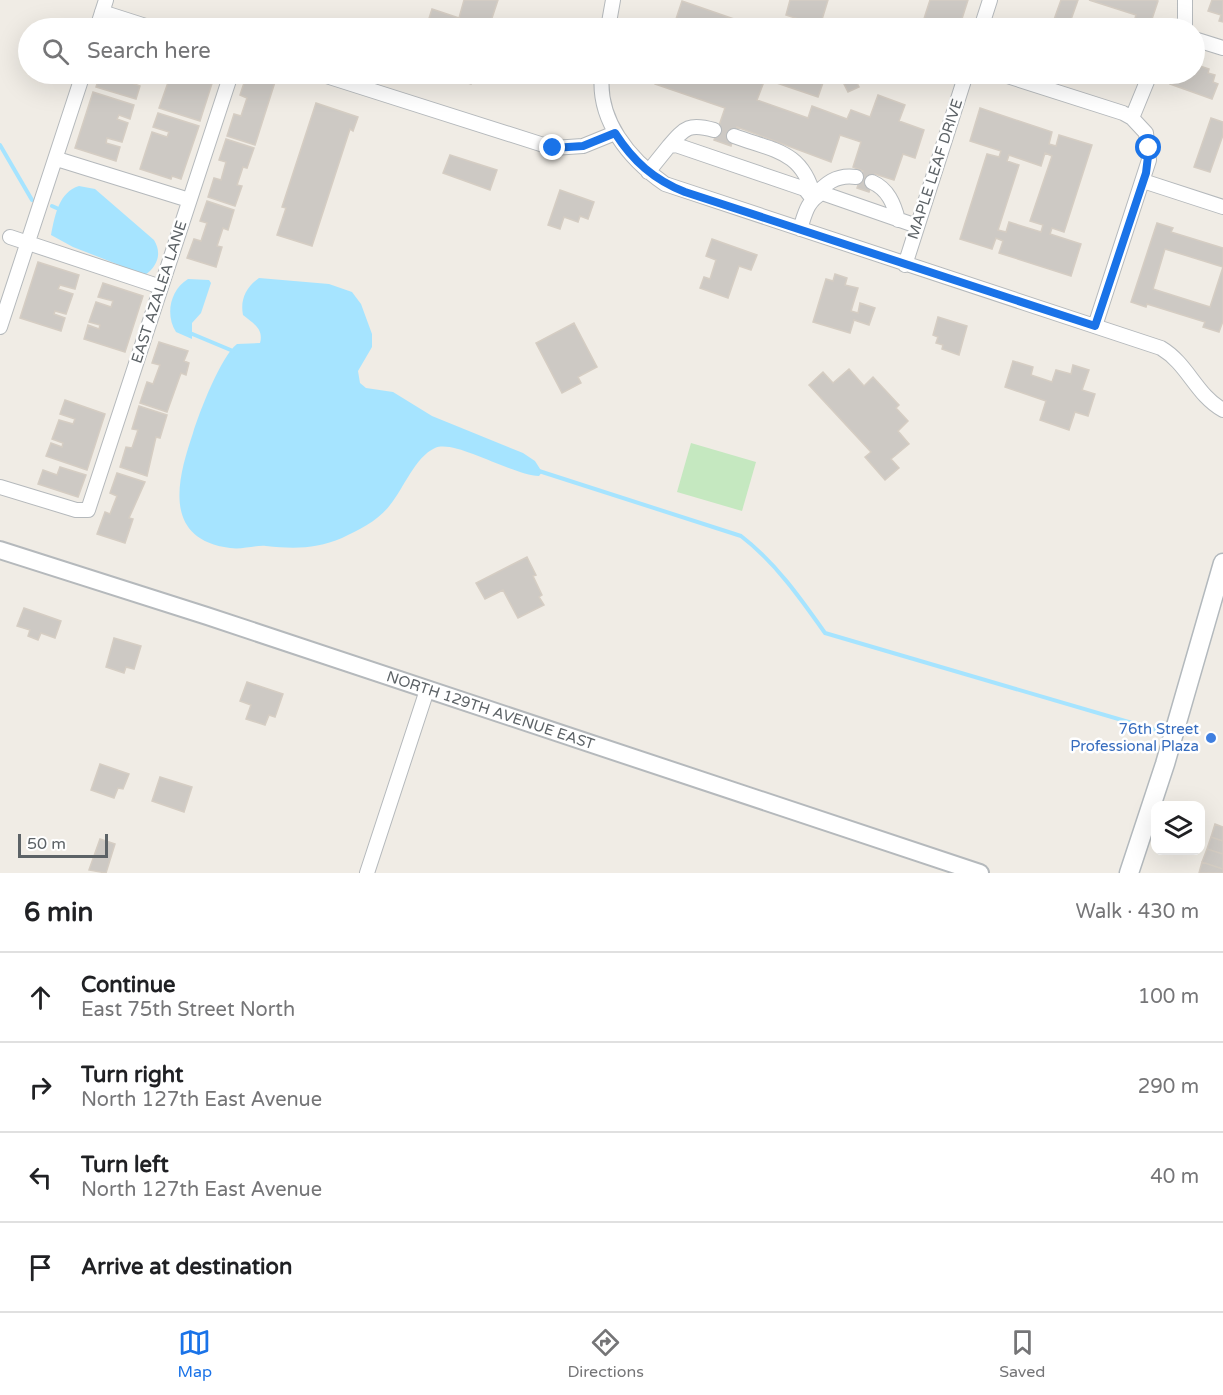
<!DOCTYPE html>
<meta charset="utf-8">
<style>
:root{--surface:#fff;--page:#f6f6f6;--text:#202124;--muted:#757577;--line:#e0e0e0;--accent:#1a73e8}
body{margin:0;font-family:"Varela Round",sans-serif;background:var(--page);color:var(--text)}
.controls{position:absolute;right:18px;bottom:18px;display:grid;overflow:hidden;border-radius:12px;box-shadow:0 6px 24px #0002}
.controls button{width:54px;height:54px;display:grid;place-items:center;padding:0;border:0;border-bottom:2px solid var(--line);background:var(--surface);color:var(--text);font:30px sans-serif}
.scale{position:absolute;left:18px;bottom:15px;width:90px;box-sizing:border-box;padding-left:6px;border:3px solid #5c6266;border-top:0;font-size:16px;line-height:21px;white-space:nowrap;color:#5c6266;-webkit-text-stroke:4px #fff;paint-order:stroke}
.stop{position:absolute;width:18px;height:18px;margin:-14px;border:4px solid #1a73e8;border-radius:50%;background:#fff}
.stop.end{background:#1a73e8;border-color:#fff;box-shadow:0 2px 6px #0008}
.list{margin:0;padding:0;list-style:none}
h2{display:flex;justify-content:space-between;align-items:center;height:78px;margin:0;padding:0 24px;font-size:26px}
h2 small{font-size:20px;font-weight:400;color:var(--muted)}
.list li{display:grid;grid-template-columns:39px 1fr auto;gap:18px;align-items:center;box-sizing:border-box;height:90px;padding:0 24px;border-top:2px solid var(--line)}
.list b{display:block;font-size:22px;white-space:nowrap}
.list p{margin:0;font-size:20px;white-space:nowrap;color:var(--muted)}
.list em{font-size:20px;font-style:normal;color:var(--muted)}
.icon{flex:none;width:33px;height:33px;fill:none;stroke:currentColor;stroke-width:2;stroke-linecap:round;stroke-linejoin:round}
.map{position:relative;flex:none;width:1223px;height:873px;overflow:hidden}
.search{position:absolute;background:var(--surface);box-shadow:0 6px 24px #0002;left:18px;right:18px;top:18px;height:66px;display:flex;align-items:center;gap:15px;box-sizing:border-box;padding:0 21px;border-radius:33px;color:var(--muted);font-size:22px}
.sheet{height:438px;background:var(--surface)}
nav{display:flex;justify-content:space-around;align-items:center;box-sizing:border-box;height:84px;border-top:2px solid var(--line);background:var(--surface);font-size:16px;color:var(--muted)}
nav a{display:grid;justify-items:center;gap:3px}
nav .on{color:var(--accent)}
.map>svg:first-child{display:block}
.green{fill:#c5e8c0}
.water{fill:#a6e4ff}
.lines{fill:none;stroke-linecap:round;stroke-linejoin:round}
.stream{stroke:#a6e4ff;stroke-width:4}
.building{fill:#cdc9c4;stroke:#d5cdc3;stroke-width:1.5;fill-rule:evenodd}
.minor-casing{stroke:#b5b9bc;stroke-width:16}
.tertiary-casing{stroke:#b5b9bc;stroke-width:20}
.secondary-casing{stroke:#b3b9bd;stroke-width:21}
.minor{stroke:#fff;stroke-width:14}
.tertiary{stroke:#fff;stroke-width:16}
.secondary{stroke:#fff;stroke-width:18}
.route{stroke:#1a73e8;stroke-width:8}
.shop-dot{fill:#3f7fe0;stroke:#fff;stroke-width:2}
.labels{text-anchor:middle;stroke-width:5;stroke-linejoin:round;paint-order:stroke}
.street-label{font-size:15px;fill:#5c6266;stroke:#fff}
.shop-label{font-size:15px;fill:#366cbe;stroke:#fff;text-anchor:end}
</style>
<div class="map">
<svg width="1223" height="873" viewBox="0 0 1223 873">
<rect width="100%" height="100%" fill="#f0ece5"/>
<path class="green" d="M691,443L756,462L742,511L677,492Z"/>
<path class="water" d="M79,186L95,189L154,240C162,253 158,266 145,275L73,247L51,235C55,215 59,192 79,186Z
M259,278L329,284L352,292L361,304L372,334V347L358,371L360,383L366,388L393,392L432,416L523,453L535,461L542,472L539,476C511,475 455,439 435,448C415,457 404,488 390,505C379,520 359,530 342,538C316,549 294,549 266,546C255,545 242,550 230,548C162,539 177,480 193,433C199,413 221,356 237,344L260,343C264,329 253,323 243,315C240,300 246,287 259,278Z
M188,279L209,280L211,283L201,313L192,323V339L176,332C165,315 170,290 188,279Z"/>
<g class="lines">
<path class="stream" d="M0,145L32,200
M52,206L61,210
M190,333L233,351
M539,471L741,536C775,562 801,599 825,633L1156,730"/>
</g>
<path class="building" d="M464,0H498L489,27L492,28H426L432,9L459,18Z
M790,0H828L820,26L786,15Z
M930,0H968L959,28H921Z
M1061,0H1078L1068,28H1051Z
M1089,0H1155L1158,1L1149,28H1132L1136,15Z
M1212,0H1223V22L1219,21L1221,15L1208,11Z
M682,1L760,28H673Z
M1194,64L1209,69L1208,73L1215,75L1213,82L1218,84L1212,99L1170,84L1174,74H1194Z
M100,74H144L141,83L130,79L129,82L140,86L136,99L96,87Z
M171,74L187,76V74H215L200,121L159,108Z
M247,74L275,82L255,145L227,136L234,114L241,116L247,98L240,95Z
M440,74H474L471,84Z
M658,74H724L732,76V74H826L818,97L765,79L757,100L808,118L812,106L847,119L851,110L870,117L878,95L905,105L899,121L924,130L915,158L903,154L894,180L875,174L869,192L857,188L863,171L853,167L861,142L840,135L831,162L737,127L731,146L714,140L725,108L655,84Z
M1118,74H1134L1132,82L1117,77Z
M853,75L859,87L848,92L842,80Z
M93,92L134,105L130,119L119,115L117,119L128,123L122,142L107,138L106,143L120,147L116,161L75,148Z
M316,103L358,117L353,131L350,129L312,246L277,235L286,208L282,207Z
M980,108L1052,132L1049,144L1056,146L1059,135L1092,145L1064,232L1052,228L1050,234L1081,244L1071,276L999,253L1003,241L996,238L992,249L960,239L987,154L999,157L1001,151L970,141ZM1045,153L1052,156L1030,221L1043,225L1041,232L1009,222L1006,232L998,230L1019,165L1007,161L1009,155L1041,166Z
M158,113L199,126L181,179L172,176L171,179L140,169L152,132L167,137L169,132L153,127Z
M1211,118L1223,122V135L1210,172L1194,167Z
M226,139L254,148L247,168L243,167L237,185L242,186L235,206L208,197L214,178L221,180L226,162L219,160Z
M450,155L497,170L490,190L443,173Z
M560,190L594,202L588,219L580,216L578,222L564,217L560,229L548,225Z
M207,201L234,210L228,230L223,228L217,246L222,247L216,267L187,258L194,239L201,241L207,223L200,221Z
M1157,223L1173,228L1171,232L1223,248V321L1219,332L1203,327L1205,322L1147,304L1146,307L1131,302ZM1165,249L1223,267L1210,307L1153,289Z
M712,239L757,255L751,270L739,266L728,298L700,288L704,277L710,279L716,260L706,256Z
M38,262L79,275L75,289L60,285L58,289L73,294L66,314L55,311L54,314L65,318L61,331L20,318Z
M835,274L847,278L845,285L858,288L851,311L858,313L860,303L875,308L869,325L854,320L850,333L813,322L826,279L833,281Z
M103,283L143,296L125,352L84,339L88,325L99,329L100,325L89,322L96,302L111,307L113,301L98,297Z
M938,317L967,326L959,355L942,349L943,345L936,343L938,337L933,335Z
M574,323L597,367L578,377L581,383L562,393L536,343Z
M159,342L188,351L184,361L189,363L186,375L181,373L167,412L140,403L147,382L153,384L160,365L152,363Z
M1013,361L1033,367L1031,375L1052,382L1056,370L1071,374L1073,365L1089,370L1082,390L1095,394L1088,416L1075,412L1069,430L1040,420L1046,401L1005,387Z
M849,369L864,386L873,377L899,405L896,408L908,421L898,431L909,444L891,459L899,468L885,480L865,457L871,452L809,385L823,372L833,383Z
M65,400L105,414L87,470L46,456L51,443L62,447L63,443L52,439L59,420L73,424L75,419L60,414Z
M139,406L167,415L160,438L156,437L147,476L120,467L126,447L132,448L138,430L132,429Z
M60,467L86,475L78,497L38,484L43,470L57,475Z
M117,473L145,482L129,518L133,519L125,543L97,534L105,512L110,514L117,496L110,493Z
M527,557L536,575L533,576L542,595L539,597L544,605L518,618L503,590L485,599L476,583Z
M24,608L61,621L55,638L41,633L38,640L28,636L30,630L17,626Z
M114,638L141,646L134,669L126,667L124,673L106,667Z
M247,682L283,694L275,717L269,715L265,725L246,719L251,705L240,701Z
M100,764L129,774L123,789L118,788L114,798L91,790Z
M160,777L192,787L184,812L152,801Z
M1215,824L1223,827V841L1211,837Z
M1211,837L1223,841V854L1207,849Z
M100,839L115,844L106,873L89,870Z
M1207,849L1223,854V869L1202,862Z
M1202,862L1223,869V873H1199Z"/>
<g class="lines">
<g class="minor-casing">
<path id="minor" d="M102,12L152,28
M97,28L106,0
M608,28L613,0
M981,28L990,0
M1185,28V0
M1194,39L1223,48
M320,74L553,148L583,146L615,133
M602,74C597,120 629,159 665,184L1161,348C1188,364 1196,395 1223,410
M1001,74L1123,113L1132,118
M734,136C774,151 802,150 814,197
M669,146C685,127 690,123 714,130
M57,159L189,200
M648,172L669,146L676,145L805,189L812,198C825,184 836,174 856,177
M1143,181L1223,207
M872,182C888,189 894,204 898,220
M800,229C805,214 807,201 822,193L917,226
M10,237L161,287
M905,265L966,74
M1095,326L1149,160L1146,133L1132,118L1150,74
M0,327L83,74
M0,487L76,510H88L231,74
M367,873L427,690"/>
</g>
<g class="tertiary-casing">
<g id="tertiary">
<path id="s1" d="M0,550L207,616L980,873"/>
</g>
</g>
<g class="secondary-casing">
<path id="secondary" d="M1129,873L1165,764L1223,563"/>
</g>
<use href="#minor" class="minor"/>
<use href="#tertiary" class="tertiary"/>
<use href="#secondary" class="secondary"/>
</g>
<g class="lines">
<path class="route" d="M553,148L583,146L615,133C633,161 654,180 685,192L1095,326L1146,173L1149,148"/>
</g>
<circle class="shop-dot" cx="1211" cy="738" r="6"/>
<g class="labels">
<g class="street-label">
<text transform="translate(935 169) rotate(-72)" y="5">MAPLE LEAF DRIVE</text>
<text transform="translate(159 292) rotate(-72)" y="5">EAST AZALEA LANE</text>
<text dy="5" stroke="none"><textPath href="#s1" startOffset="516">NORTH 129TH AVENUE EAST</textPath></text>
</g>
<g class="shop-label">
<text x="1199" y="734">76th Street<tspan x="1199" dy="17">Professional Plaza</tspan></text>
</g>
</g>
</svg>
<div class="controls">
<button><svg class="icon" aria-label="layers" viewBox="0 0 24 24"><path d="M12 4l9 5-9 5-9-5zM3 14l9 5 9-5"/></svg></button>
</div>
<div class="scale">50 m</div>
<div class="stop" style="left:1149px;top:148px"></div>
<div class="stop end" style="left:553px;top:148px"></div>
<div class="search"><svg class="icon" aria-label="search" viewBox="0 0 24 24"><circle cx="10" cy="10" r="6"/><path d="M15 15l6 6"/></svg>Search here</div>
</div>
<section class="sheet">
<h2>6 min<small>Walk · 430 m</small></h2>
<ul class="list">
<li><svg class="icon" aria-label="ahead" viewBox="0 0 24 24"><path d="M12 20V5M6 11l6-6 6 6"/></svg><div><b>Continue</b><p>East 75th Street North</p></div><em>100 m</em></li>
<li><svg class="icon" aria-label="right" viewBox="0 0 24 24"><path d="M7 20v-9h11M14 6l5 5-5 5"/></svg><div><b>Turn right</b><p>North 127th East Avenue</p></div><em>290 m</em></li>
<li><svg class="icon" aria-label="left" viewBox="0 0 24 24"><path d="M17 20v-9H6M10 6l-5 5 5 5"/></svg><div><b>Turn left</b><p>North 127th East Avenue</p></div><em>40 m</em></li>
<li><svg class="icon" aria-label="arrive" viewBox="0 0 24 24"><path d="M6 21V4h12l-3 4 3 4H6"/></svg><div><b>Arrive at destination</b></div></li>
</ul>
</section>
<nav>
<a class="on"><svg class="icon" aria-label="map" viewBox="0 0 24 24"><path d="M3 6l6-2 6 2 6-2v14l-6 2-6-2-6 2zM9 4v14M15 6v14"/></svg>Map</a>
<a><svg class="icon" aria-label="directions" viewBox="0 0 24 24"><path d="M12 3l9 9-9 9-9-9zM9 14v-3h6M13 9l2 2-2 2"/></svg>Directions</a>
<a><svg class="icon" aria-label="saved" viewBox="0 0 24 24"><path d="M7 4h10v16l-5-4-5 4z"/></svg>Saved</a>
</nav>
